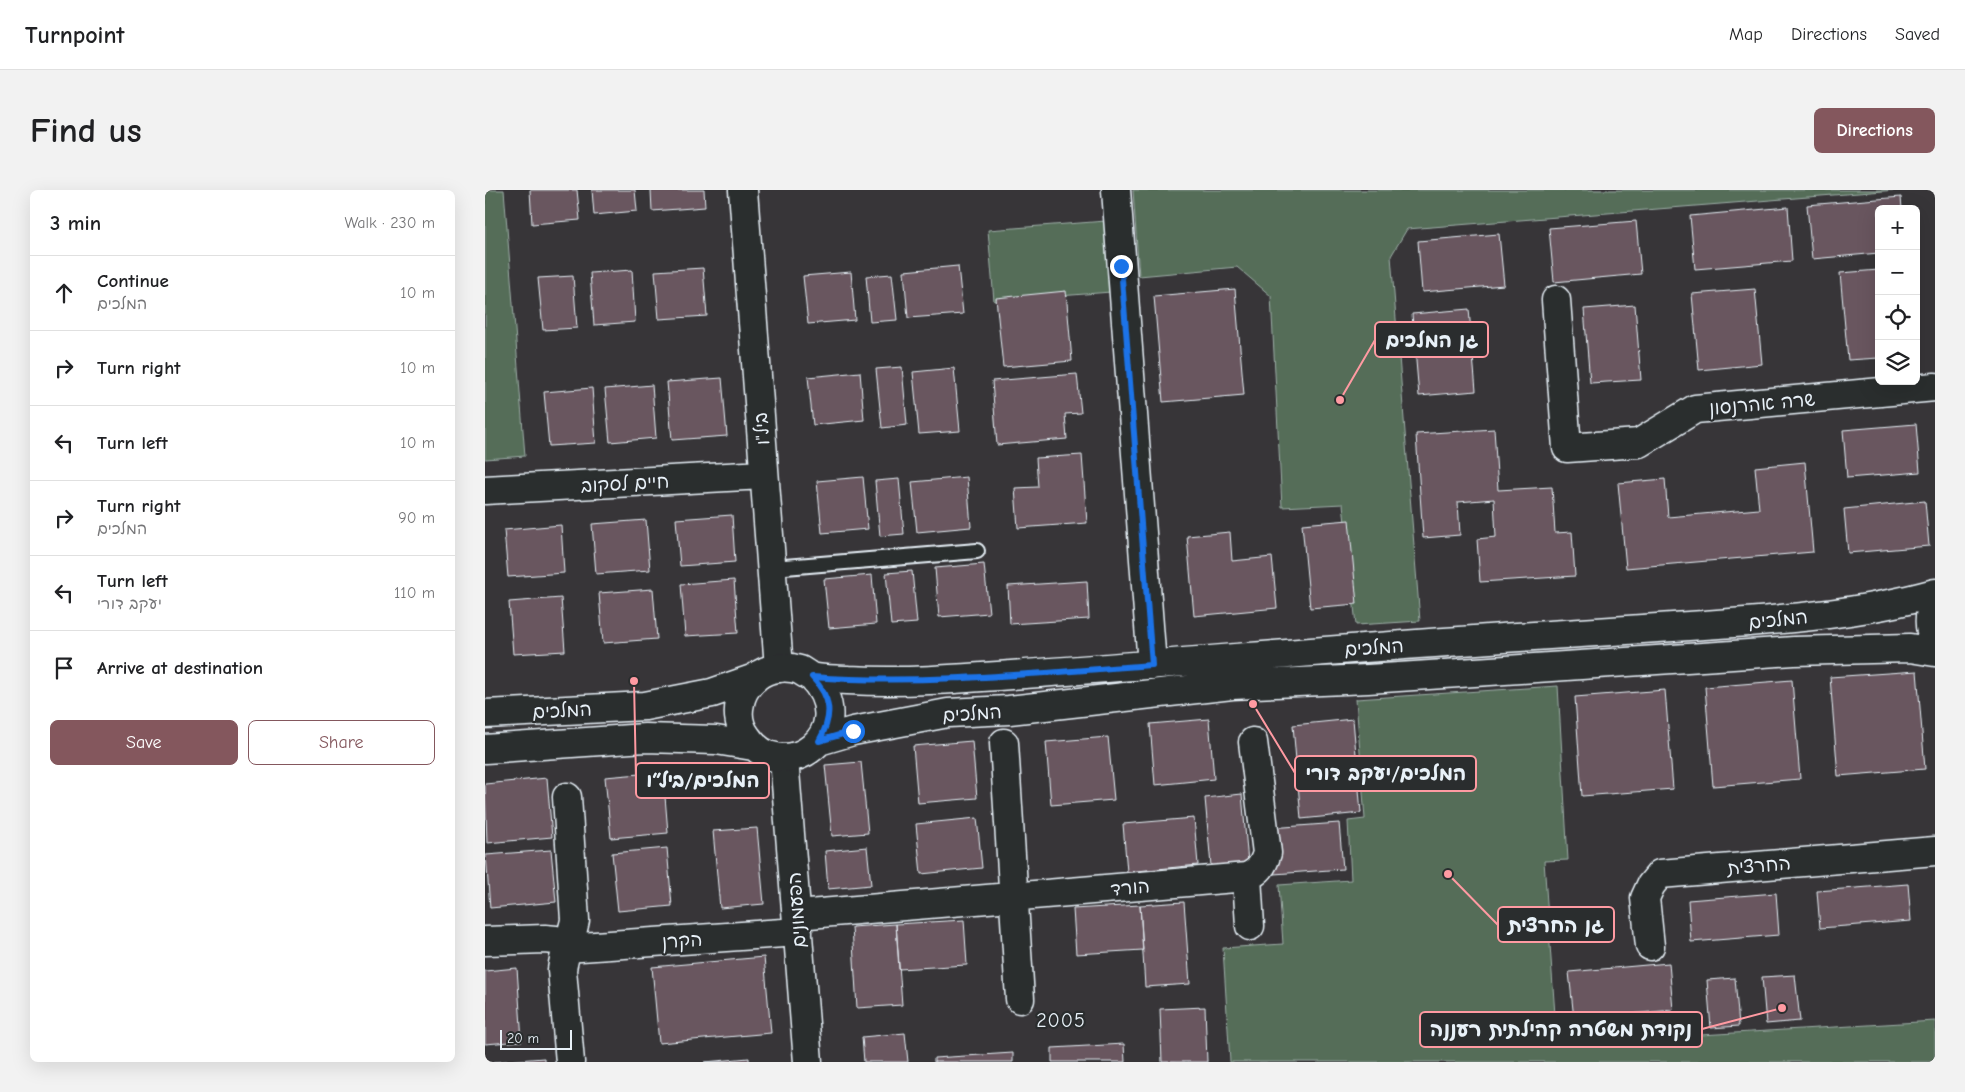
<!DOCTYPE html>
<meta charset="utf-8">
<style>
:root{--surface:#fff;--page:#f2f2f2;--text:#202124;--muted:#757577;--line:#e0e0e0;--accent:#84575d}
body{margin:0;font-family:"Comic Neue","Playpen Sans Hebrew",sans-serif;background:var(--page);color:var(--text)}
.controls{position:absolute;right:15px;top:15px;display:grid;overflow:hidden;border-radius:8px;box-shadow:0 5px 20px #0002}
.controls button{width:45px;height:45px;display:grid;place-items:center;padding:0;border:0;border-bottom:1px solid var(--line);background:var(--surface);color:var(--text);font:25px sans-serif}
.scale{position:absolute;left:15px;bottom:12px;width:72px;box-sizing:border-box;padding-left:5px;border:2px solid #e8f1f8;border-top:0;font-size:14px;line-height:18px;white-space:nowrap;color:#e8f1f8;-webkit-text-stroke:4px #2a2d2e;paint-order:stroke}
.stop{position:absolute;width:15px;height:15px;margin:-11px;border:4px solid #1a73e8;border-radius:50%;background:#fff}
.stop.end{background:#1a73e8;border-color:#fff;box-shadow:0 1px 5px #0008}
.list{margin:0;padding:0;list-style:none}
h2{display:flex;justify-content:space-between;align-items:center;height:65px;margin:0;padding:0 20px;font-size:21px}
h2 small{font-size:16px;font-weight:400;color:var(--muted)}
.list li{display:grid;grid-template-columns:32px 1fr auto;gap:15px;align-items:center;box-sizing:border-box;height:75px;padding:0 20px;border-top:1px solid var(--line)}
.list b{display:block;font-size:19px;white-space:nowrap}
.list p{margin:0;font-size:16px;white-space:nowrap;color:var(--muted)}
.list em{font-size:16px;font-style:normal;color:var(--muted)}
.actions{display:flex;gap:10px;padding:15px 20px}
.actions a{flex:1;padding:11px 0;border:1px solid var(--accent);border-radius:8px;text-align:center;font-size:18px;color:var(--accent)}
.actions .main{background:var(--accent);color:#fff}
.icon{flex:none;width:28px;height:28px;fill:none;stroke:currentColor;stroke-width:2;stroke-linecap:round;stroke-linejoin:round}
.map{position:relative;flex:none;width:1450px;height:872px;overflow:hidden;border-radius:8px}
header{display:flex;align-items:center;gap:30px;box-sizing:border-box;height:70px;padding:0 25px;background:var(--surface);border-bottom:1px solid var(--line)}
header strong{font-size:24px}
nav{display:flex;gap:28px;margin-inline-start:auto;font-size:18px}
.intro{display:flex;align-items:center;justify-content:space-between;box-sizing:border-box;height:120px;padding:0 30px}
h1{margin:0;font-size:35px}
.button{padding:12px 22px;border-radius:8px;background:var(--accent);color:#fff;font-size:18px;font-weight:700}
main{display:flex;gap:30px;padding:0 30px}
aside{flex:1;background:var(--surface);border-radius:8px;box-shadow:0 5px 20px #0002}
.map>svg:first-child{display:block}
.green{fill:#556d59;stroke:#9eafa8}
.building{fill:#69575e;stroke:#e8f1f8}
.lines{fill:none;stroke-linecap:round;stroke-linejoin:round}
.service-casing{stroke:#e8f1f8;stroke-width:18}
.minor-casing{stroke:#e8f1f8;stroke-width:31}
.tertiary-casing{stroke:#e8f1f8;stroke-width:31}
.service{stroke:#2a2d2e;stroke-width:14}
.minor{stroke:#2a2d2e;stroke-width:28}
.tertiary{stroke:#2a2d2e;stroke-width:28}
.route{stroke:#1a73e8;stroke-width:6}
.labels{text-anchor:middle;stroke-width:4.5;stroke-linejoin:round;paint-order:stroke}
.street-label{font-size:19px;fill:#e8f1f8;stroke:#2a2d2e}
.neighbourhood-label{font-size:20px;letter-spacing:1px;fill:#e8f1f8;stroke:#2a2d2e}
.leader{fill:none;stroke:#ff9aa2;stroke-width:2}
.callout-dot{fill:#ff9aa2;stroke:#2a2d2e;stroke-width:2}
.callout{fill:#2a2d2e;stroke:#ff9aa2;stroke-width:2}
.callout-label{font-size:20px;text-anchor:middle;font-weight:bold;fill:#e8f1f8}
</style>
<header>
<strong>Turnpoint</strong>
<nav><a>Map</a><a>Directions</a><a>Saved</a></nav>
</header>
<div class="intro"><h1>Find us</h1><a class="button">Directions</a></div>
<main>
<aside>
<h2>3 min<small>Walk · 230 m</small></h2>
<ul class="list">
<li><svg class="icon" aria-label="ahead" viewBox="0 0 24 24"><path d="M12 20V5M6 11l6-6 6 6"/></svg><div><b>Continue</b><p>המלכים</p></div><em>10 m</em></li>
<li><svg class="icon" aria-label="right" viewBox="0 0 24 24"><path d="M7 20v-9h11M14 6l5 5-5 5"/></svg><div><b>Turn right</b></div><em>10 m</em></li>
<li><svg class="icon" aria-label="left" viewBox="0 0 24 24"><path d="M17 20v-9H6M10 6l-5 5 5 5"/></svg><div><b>Turn left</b></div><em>10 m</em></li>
<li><svg class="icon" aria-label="right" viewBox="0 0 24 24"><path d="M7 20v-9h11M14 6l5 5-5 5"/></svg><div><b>Turn right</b><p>המלכים</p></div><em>90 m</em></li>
<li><svg class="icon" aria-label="left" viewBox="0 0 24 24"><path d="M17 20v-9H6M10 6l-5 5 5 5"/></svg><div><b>Turn left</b><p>יעקב דורי</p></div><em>110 m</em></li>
<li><svg class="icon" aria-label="arrive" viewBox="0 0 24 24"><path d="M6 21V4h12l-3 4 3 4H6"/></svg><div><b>Arrive at destination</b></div></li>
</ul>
<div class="actions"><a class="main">Save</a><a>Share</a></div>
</aside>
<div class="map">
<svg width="1450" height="872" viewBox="0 0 1450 872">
<rect width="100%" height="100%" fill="#373538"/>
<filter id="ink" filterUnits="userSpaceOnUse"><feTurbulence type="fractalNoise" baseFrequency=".02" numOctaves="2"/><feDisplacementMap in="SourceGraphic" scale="10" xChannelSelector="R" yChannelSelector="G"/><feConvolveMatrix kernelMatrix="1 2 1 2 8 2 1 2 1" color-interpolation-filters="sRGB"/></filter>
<g filter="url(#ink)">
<path class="green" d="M0,0H19L40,266L0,269Z
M648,0H1411L922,39L906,66L935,431L871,435L858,314L797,317L786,106L752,77L654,86Z
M621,31L626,102L509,111L503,40Z
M1073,496L1083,670L1059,671L1070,825L1099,852L1450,831V872H745L738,758L798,754L794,695L866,690L863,631L880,629L871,509Z"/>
<path class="building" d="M45,0H92L95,30L47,34Z
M107,0H150L152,21L109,25Z
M166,0H219L220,17L167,21Z
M1416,7L1417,19H1394V63L1327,69L1322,15Z
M1303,17L1307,71L1210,79L1205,26Z
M1151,31L1156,84L1069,92L1064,38Z
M1014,44L1019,95L937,102L933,51Z
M473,76L478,124L423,128L419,81Z
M218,78L222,126L174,129L170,81Z
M147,80L150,132L109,135L105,83Z
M1394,80V168L1363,170L1355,83Z
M366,82L370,130L323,134L318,86Z
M407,84L412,130L385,132L381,86Z
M88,86L92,138L58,140L53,88Z
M750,99L759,205L678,212L669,106Z
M1270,99L1277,174L1214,180L1207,104Z
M581,101L587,171L518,177L511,108Z
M1150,115L1156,190L1105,193L1099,119Z
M984,119L991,201L934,206L927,124Z
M417,177L422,235L397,238L391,179Z
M469,178L475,241L434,244L428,182Z
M375,182L379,230L328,235L323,187Z
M592,184L596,223L580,224L582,249L512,255L507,191Z
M237,188L242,246L187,250L182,192Z
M167,195L171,248L125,252L120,199Z
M107,198L111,253L64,256L59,202Z
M1431,234L1435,282L1362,288L1358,240Z
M1009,239L1013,300L1067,297L1070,343L1087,342L1090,386L995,392L992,349L1011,347L1009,309L973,312L975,345L938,348L931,244Z
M597,265L602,333L533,338L530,298L553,297L551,268Z
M1320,272L1328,362L1141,378L1133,293L1180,289L1183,327L1274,319L1270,277Z
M378,287L383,339L337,343L332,291Z
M482,287L486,337L432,342L427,292Z
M414,289L419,344L395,346L390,291Z
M1440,311L1444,356L1363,363L1359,319Z
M247,325L250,372L195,376L191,329Z
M161,330L165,380L111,384L107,334Z
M864,330L872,414L825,418L817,334Z
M76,335L79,383L23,387L19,340Z
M745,342L747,371L787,367L792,418L709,426L702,346Z
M499,374L504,423L454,427L450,378Z
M427,381L432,433L406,435L401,383Z
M387,385L391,434L344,438L339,389Z
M249,390L253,443L200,446L196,394Z
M602,391L604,429L525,434L523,396Z
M168,399L172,449L118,453L114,403Z
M76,408L80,461L28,464L24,412Z
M1432,481L1440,579L1353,586L1345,487Z
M1307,490L1315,589L1228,596L1220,497Z
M1180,500L1188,599L1097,606L1090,507Z
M724,529L729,589L670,595L665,534Z
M868,529L876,623L816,629L808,535Z
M623,547L629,610L566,615L561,552Z
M487,551L492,608L433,613L428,556Z
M376,572L383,643L347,646L340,575Z
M178,582L183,643L126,648L120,587Z
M62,588L67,647L2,653L0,594Z
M757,604L763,673L726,676L720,608Z
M492,628L497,678L436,684L431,634Z
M709,628L713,675L642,682L638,634Z
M854,633L858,679L789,684L786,638Z
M272,638L279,714L235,718L228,641Z
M382,657L386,695L343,699L340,661Z
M182,658L187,716L133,721L127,663Z
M66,660L71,712L5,718L1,665Z
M1423,694L1426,731L1335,738L1332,701Z
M1291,703L1294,745L1206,752L1203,710Z
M699,712L705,794L660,797L655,715Z
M655,715L658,760L591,764L588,719Z
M479,730L482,775L414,779L411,734Z
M411,734L417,815L372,818L367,737Z
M279,767L286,843L174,853L167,777Z
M1184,773L1188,820L1089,829L1084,782Z
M32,778L37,851L0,854V781Z
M1310,785L1315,831L1281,834L1277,787Z
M1250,788L1254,836L1226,838L1222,790Z
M720,817L722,872H677L675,819Z
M420,843L423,872H379L377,847Z
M639,854L640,872H567V858Z
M528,863V872H449V868Z
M59,868V872H8Z
M264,868V872H220Z"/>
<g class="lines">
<g class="service-casing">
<path id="service" d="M288,378L492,361"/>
</g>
<g class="minor-casing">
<path id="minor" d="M258,0L294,478
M631,0L667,475
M1071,110L1082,258L1154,253L1210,219L1450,197
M0,300L279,285
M519,553L535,809
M299,568L323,872
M82,607L90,730C87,747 79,762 77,780L85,872
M312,725L762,687
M765,736L762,687C774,681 778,676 782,663L768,552
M0,751L60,749L71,750L81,758L313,742
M1165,756L1160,708L1166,695L1175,684L1450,661"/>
</g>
<g class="tertiary-casing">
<path id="tertiary" d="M1450,409C1443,425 1443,438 1450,454
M327,487C378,542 298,600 262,547C255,538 252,525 255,513C258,497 271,483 287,479C296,477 306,477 315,480C318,482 324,486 327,487C338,490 352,489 363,490C417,493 472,489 526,485C700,473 874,457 1049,446C1105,442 1162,439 1219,435C1296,430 1375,424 1450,403
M0,524L160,516L227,503L270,488
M334,551L368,541L463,523L524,520L747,495L883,489L1309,461L1425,458L1450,462
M0,559L160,548L231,550L268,556"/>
</g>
<use href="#service" class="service"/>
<use href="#minor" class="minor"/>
<use href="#tertiary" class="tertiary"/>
</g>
</g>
<g class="lines" filter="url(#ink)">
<path class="route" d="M368,541L334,551C348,526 347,508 327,487C440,495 554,483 667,475L636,76"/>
</g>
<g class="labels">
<g class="street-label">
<text transform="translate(1277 213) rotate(-5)" y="7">שרה אהרנסון</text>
<text transform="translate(276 239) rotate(-94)" y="7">ביל"ו</text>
<text transform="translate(140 293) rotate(-3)" y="7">חיים לסקוב</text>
<text transform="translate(1293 429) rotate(-6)" y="7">המלכים</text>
<text transform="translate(889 457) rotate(-4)" y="7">המלכים</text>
<text transform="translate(77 520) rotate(-3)" y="7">המלכים</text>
<text transform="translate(487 523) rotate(-4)" y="7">המלכים</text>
<text transform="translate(1274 675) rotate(-5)" y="7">החרצית</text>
<text transform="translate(645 697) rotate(-5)" y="7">הורד</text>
<text transform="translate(311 720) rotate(-94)" y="7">הפעמונים</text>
<text transform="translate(197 750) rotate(-4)" y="7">הקרן</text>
</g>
<g class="neighbourhood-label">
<text x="576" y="837">2005</text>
</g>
</g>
<path class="leader" d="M855 210L890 150M768 514L810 583M149 491L151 590M963 684L1013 735M1297 818L1217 839"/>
<g class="callout-dot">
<circle cx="855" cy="210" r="5"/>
<circle cx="768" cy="514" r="5"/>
<circle cx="149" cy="491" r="5"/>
<circle cx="963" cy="684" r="5"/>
<circle cx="1297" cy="818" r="5"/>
</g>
<g class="callout">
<rect x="890" y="132" width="113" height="35" rx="5"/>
<rect x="810" y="566" width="181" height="35" rx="5"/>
<rect x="151" y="573" width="133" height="35" rx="5"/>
<rect x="1013" y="717" width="116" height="35" rx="5"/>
<rect x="935" y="822" width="282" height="35" rx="5"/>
</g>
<g class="callout-label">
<text x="947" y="157">גן המלכים</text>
<text x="901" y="590">המלכים/יעקב דורי</text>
<text x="218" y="597">המלכים/ביל״ו</text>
<text x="1071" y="742">גן החרצית</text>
<text x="1076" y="846">נקודת משטרה קהילתית רעננה</text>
</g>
</svg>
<div class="controls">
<button>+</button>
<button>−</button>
<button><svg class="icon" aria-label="locate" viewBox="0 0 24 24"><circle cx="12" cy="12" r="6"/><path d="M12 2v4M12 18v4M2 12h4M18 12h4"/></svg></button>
<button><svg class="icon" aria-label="layers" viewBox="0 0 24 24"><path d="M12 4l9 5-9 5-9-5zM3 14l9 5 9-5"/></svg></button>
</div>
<div class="scale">20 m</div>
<div class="stop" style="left:368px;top:541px"></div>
<div class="stop end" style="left:636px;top:76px"></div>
</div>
</main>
